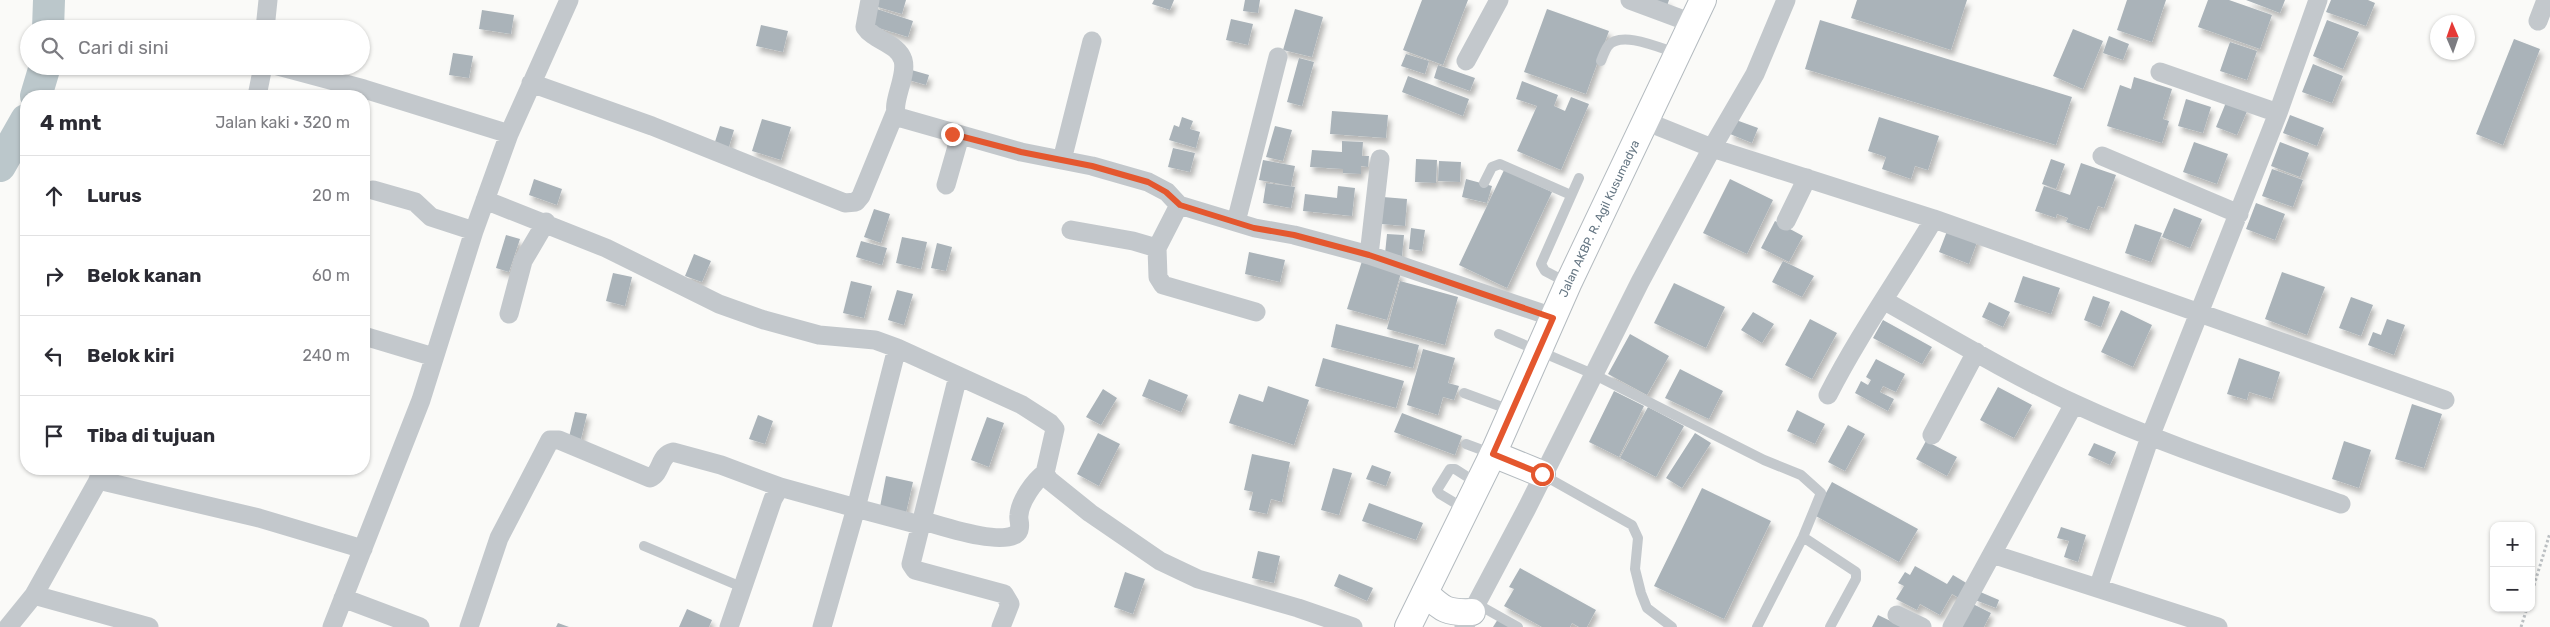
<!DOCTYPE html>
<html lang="id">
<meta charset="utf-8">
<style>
:root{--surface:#fff;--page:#f7f7f7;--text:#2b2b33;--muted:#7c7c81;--line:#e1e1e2}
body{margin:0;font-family:Rubik,sans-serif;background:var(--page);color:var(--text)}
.controls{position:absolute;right:15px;bottom:15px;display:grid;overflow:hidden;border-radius:10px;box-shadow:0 1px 4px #0004}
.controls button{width:45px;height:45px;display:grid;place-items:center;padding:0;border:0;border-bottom:1px solid var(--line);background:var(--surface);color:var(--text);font:25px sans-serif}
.compass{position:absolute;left:2430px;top:15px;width:45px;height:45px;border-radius:50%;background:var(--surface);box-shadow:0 1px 4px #0004;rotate:358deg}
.stop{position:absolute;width:15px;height:15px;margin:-11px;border:4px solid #e4572e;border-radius:50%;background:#fff}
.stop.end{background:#e4572e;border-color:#fff;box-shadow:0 1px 5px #0008}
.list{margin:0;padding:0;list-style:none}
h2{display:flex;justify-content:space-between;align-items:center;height:65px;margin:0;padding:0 20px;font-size:21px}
h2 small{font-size:16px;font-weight:400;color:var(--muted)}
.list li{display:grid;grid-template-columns:32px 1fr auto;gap:15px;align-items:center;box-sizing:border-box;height:80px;padding:0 20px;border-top:1px solid var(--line)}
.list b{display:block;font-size:19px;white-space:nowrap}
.list em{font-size:16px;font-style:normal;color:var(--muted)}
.icon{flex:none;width:28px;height:28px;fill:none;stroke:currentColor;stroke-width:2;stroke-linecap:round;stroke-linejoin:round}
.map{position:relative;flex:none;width:2550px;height:627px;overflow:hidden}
.search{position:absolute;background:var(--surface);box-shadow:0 1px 4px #0004;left:20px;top:20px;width:350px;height:55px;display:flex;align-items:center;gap:12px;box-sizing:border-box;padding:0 18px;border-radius:28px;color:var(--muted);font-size:19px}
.panel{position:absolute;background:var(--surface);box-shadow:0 1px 4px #0004;left:20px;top:90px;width:350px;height:385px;border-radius:20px}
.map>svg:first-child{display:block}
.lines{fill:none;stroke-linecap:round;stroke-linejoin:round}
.river{stroke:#bbc7cb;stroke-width:32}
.building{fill:#aab3b9;filter:url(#shadow)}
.secondary-casing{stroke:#b3babf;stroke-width:28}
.path{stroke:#bbbfc2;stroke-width:3;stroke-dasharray:2.5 2.5;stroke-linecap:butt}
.lane{stroke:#c3c8cc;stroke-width:10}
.street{stroke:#c3c8cc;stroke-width:19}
.secondary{stroke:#fff;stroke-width:26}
.route{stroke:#e4572e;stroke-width:6}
.labels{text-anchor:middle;stroke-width:5;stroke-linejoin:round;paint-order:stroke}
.street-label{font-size:12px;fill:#657683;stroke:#fff}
</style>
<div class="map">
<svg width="2550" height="627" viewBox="0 0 2550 627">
<defs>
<filter id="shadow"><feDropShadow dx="3" dy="5.5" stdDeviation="2.5" flood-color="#0004"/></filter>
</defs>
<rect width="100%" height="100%" fill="#fafaf8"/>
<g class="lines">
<path class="river" d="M48,29L49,0
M36,96L45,66
M0,166L26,120"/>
</g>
<path class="building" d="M876,0H906L902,14L874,6Z
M1154,0H1174L1170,10L1152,4Z
M1245,0H1260L1258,13L1243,11Z
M1422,0H1468L1443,65L1403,50Z
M1651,0H1669L1667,6Z
M1857,0H1967L1951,50L1851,18Z
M2127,0H2166L2152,42L2117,30Z
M2208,0H2229L2272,15L2260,49L2198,27Z
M2246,0H2285L2280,13Z
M2331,0H2368L2375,3L2366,26L2326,12Z
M874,8L913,21L908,37L869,25Z
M1295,9L1323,17L1312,57L1283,50Z
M1547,9L1609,31L1586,94L1524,72Z
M482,10L514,15L511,34L479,29Z
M1231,19L1253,24L1248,45L1226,40Z
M1820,20L2072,97L2056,145L1805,69Z
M2327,20L2359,32L2343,69L2313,56Z
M761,25L788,31L783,52L756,46Z
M2073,29L2103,41L2083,89L2053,76Z
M2109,36L2129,44L2123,60L2103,53Z
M2514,39L2540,49L2503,145L2476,134Z
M2230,42L2257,51L2247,80L2220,71Z
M453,53L473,56L469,78L449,75Z
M1406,54L1429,61L1425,74L1401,66Z
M1299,58L1314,62L1302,106L1287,102Z
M2313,64L2343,76L2332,103L2302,92Z
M1438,65L1475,78L1470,91L1434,78Z
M908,69L929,75L926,85L905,79Z
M1408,76L1469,99L1463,116L1402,92Z
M2134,77L2172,89L2163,119L2169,121L2162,143L2107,126L2120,85L2131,89Z
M1522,81L1558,95L1554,106L1565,111L1571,97L1589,104L1561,170L1517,151L1537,106L1516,99Z
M2186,99L2211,107L2203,133L2178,126Z
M2227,100L2248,109L2237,135L2216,127Z
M1332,111L1388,115L1386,138L1330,134Z
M2290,115L2324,128L2317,146L2283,133Z
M1182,117L1193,121L1190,129L1200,132L1196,148L1169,140L1174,125L1179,127Z
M1879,117L1939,136L1928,170L1915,166L1911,179L1882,169L1886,157L1868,151Z
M762,119L791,127L781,160L752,151Z
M1736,120L1758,128L1752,143L1730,134Z
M720,126L734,130L728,150L714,145Z
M1275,126L1292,130L1283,161L1266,157Z
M1342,141L1363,142L1362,156H1369L1368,167L1361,166V174L1343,173V169L1310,167L1312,150L1342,152Z
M2194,142L2228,154L2217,184L2183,172Z
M2280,142L2309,153L2300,177L2271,166Z
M1173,148L1195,153L1190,172L1168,167Z
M1416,159L1437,160L1436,183L1415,182Z
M2051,159L2065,164L2056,189L2042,184Z
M1263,160L1295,166L1291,186L1259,180Z
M1439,161L1461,162L1460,182L1438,181Z
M2081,163L2116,175L2104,208L2098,206L2089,230L2066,222L2068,218L2057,214L2056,218L2035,211L2044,186L2070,195Z
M2272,169L2303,180L2293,207L2262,196Z
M1504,170L1552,192L1507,288L1459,265Z
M534,179L562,189L557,205L529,195Z
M1466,179L1492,186L1487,203L1462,197Z
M1730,179L1773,200L1747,254L1703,233Z
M1266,183L1295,187L1291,208L1263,203Z
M1338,186L1355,188L1352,216L1303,211L1305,194L1337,198Z
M1383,197L1407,199L1405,226L1381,224Z
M2256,203L2285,214L2275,240L2246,229Z
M2174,208L2202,219L2190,248L2162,237Z
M874,209L890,214L881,243L864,237Z
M1775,221L1803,236L1789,262L1761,248Z
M2135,224L2162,233L2151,262L2125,253Z
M1949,226L1979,237L1969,264L1939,252Z
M1411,228L1425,230L1422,251L1409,249Z
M1387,234L1404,235L1402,256L1385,254Z
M506,235L520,239L509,272L496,268Z
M902,237L927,242L921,269L896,263Z
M861,241L887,248L882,265L856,257Z
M937,243L952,247L946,271L931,268Z
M1249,252L1285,260L1280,282L1245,274Z
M694,254L711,261L702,282L685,276Z
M1362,261L1401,273L1387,320L1347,309Z
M1783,261L1814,276L1802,297L1772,282Z
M2282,272L2325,287L2307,335L2265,319Z
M613,273L632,277L625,306L606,301Z
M2023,276L2060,288L2051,314L2014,302Z
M851,281L872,286L864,318L843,313Z
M1400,281L1458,297L1445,345L1387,329Z
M1674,283L1725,307L1706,348L1654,323Z
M897,290L913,294L904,325L888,320Z
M2093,296L2110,302L2101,327L2084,320Z
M2351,297L2373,305L2361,336L2339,328Z
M1989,302L2010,312L2003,327L1982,317Z
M2121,310L2152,325L2133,367L2101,352Z
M1753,312L1774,324L1762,343L1741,330Z
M1810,319L1837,333L1812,379L1785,365Z
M2387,319L2405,325L2394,355L2368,345L2373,332L2381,335Z
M1883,320L1932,347L1922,364L1873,338Z
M1336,324L1419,345L1413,368L1331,347Z
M1630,334L1669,356L1647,395L1608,374Z
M1423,349L1455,358L1448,383L1459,386L1454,400L1443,397L1438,415L1407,405Z
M1323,358L1404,381L1396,408L1315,386Z
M2239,358L2280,372L2272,399L2249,392L2247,400L2227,394Z
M1876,359L1905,374L1896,392L1883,386L1880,392L1894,399L1888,411L1855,393L1861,381L1868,385L1871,380L1866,377Z
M1680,369L1723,391L1709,419L1665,398Z
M1149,379L1188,395L1181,412L1142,396Z
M1268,386L1309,400L1294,445L1229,423L1239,394L1263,402Z
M1998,387L2032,405L2014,438L1980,420Z
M1103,389L1117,398L1101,425L1086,417Z
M1614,391L1644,406L1619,457L1589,442Z
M2412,404L2442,414L2424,468L2395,459Z
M1648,407L1684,426L1656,477L1620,458Z
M1797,410L1825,424L1815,444L1787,431Z
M575,412L587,414L581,439L569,437Z
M1402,413L1462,436L1455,455L1394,432Z
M758,415L773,421L765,444L749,439Z
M987,417L1004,423L989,467L971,460Z
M1848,425L1865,434L1845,471L1828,462Z
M1098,433L1120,444L1099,486L1077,474Z
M1695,433L1711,443L1682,488L1666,478Z
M1926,441L1957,457L1947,476L1916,459Z
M2344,441L2371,450L2359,488L2332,479Z
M2094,443L2116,452L2110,465L2088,455Z
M1252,454L1290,462L1282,502L1271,499L1267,514L1249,510L1253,492L1244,490Z
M1372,465L1391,472L1386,486L1366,479Z
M1333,468L1352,473L1339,515L1321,510Z
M886,476L913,482L906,513L880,507Z
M1832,482L1918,529L1899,562L1814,515Z
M1702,488L1771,521L1724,619L1654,586Z
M1369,503L1423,523L1416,540L1362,521Z
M2061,527L2086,535L2078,562L2064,557L2069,541L2057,538Z
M1258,551L1280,556L1274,583L1252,578Z
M1915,566L1947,584L1953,575L1968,584L1959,598L1952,594L1940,615L1920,604L1917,610L1896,599L1904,586L1898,583L1905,572L1910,575Z
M1520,568L1596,610L1587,627H1579L1572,623L1570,627H1542L1504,606L1514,589L1509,587Z
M1125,572L1145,579L1133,614L1114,607Z
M1339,574L1373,588L1367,601L1334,586Z
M1978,591L1999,600L1996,608L1975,600Z
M1971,603L1991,613L1984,627H1959Z
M687,609L712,620L709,627H679Z
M1878,615L1903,627H1872Z
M1498,619L1510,627H1493Z
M558,623L569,627H556Z"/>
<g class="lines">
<g class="secondary-casing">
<g id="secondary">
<path d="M1493,454L1542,474"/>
<path d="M1425,593C1443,610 1447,613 1472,612"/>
<path id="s1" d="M1408,627L1493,454L1568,284L1703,0"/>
</g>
</g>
<path class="path" d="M2531,595L2550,533
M2521,627L2527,608"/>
<path class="lane" d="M1601,61C1603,56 1605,50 1608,46C1621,30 1660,48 1676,53
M1484,183L1492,167L1500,164L1571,195
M1568,283L1545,271L1541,264L1579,178
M1499,334L1593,374L1764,460L1801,475L1821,493L1803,537L1757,627
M1464,393L1513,411
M1466,444L1493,454
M1543,475L1632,525L1638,538L1635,569L1641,593L1647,608L1672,627
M1465,509L1440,494L1437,490L1450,469H1455L1477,483
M1803,537L1856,572V579L1830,627
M644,546L744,588
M1477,604L1518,627"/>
<path class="street" d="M870,0L865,27C874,41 898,43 903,60C908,77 889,105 898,117L1021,152L1092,166L1148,182L1167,192L1179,205L1255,228L1294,235L1369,255L1553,317
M1630,0L1692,23
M2538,21L2546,0
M265,29L268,0
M1466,61L1499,0
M278,66L364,89L509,134
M2160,72L2278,113
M531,83L652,126L845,203L856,202L861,196L895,113
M257,96L263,66
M1645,121L1712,148L1934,219L2445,400
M2102,156L2239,214
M1062,160L1092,41
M946,185L960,136
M373,190L415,202L431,217L474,231
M485,200L606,248L719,304L764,320L819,335L875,340L897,348L1022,405L1050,423L1055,429L1045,473L1049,480L1090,513L1160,561L1198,579L1298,608L1353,627
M1786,221L1807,178
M1236,222L1278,57
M1071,230L1133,241L1157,248L1179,205
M1157,248L1158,277L1163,285L1256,312
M1369,255L1380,159
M1885,301C1947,336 2010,374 2075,404C2161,444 2252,473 2341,504
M509,314L523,261L546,222
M364,336L434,357
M897,348L856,508L920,525
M958,376L911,564L915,570L1004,594L1010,604L1001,627
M1828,395C1859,334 1899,278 1934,219
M1932,435L1976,352
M98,480L259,518L363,549
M921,520C938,525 1012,550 1019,530C1021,524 1018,520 1019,515C1020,501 1034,481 1045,473
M1992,554L2218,627
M2098,588L2150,437L2278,113L2318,0
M34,595L149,627
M343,598L420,627
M1897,615L1922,627
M8,627L34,595L104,470
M332,627L421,400L474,231L509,134L569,0
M469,627L499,538L550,440H559L650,478C662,473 659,455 673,452L721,465L780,487
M729,627L773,499L780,487L856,508L822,627
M1464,627L1527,508L1640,282L1712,148L1755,74L1786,0
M1952,627L2074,404"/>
<use href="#secondary" class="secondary"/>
</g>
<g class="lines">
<path class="route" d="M952,134L1021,152L1092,166L1148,182L1166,192L1180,205L1254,228L1294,235L1369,255L1553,318L1493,454L1542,474"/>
</g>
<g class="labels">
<g class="street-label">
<text dy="4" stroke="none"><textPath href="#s1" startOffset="451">Jalan AKBP. R. Agil Kusumadya</textPath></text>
</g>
</g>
</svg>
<div class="controls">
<button>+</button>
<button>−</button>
</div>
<svg class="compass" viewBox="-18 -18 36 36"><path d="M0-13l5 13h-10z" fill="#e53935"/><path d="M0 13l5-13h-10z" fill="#7c7c81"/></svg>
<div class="stop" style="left:1542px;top:474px"></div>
<div class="stop end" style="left:952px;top:134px"></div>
<div class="search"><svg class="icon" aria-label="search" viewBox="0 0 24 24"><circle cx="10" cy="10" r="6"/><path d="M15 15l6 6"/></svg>Cari di sini</div>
<section class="panel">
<h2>4 mnt<small>Jalan kaki · 320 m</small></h2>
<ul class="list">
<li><svg class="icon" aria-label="ahead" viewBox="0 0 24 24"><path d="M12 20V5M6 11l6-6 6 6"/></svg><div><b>Lurus</b></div><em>20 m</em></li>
<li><svg class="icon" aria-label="right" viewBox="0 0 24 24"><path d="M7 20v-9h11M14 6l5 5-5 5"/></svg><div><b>Belok kanan</b></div><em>60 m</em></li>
<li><svg class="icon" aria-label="left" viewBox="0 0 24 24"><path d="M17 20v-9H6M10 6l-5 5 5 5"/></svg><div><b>Belok kiri</b></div><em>240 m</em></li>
<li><svg class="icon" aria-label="arrive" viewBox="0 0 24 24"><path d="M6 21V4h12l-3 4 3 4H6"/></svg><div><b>Tiba di tujuan</b></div></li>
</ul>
</section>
</div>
